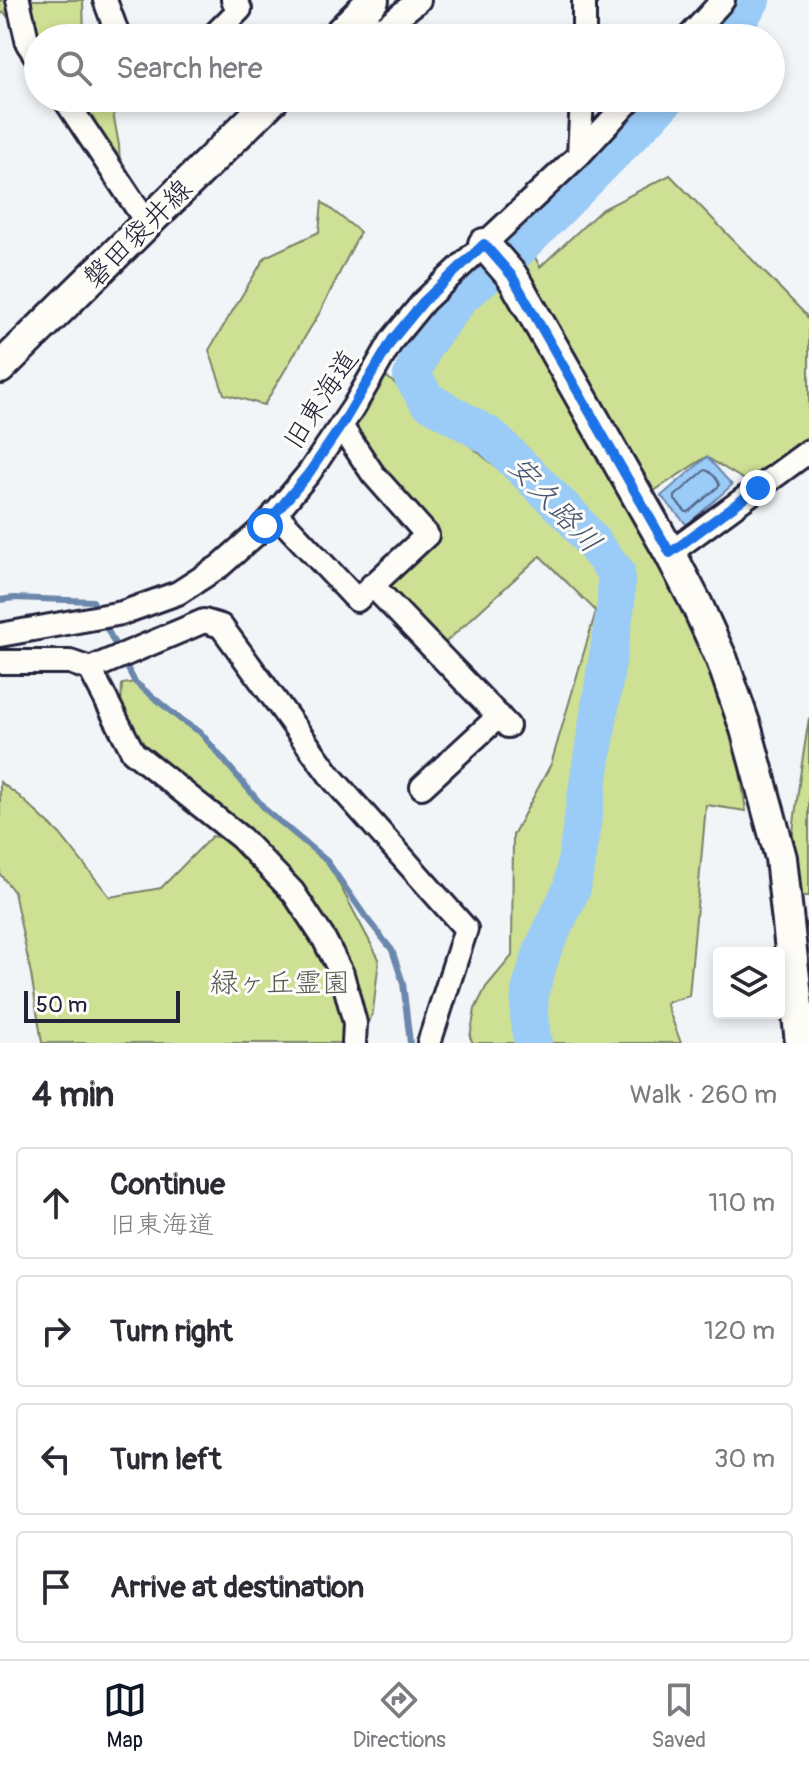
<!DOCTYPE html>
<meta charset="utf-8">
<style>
:root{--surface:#fff;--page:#f2f2f3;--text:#2b2b33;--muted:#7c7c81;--line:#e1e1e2;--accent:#111827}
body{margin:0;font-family:Pangolin,"Klee One",sans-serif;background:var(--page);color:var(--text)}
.controls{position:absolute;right:24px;bottom:24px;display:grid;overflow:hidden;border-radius:8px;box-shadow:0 4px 12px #0003}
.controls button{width:72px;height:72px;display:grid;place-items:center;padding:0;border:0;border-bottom:2px solid var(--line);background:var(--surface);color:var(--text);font:40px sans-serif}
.scale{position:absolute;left:24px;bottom:20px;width:156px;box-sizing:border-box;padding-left:8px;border:4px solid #22223b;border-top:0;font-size:22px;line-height:28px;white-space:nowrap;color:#22223b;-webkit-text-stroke:6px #fdfcf7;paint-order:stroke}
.stop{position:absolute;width:24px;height:24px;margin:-18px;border:6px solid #1a73e8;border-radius:50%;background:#fff}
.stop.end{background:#1a73e8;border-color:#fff;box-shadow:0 2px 8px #0008}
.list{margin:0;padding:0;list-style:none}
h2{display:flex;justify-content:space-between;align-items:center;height:104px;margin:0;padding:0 32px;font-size:34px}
h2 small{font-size:26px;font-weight:400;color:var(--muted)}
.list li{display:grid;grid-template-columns:52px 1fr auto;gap:24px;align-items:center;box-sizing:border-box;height:112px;margin:0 16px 16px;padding:0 16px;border:2px solid var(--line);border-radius:8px}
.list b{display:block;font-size:30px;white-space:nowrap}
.list p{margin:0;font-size:26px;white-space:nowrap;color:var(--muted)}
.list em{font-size:26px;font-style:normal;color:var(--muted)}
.icon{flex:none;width:44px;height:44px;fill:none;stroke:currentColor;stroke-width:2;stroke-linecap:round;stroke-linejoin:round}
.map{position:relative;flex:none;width:809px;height:1043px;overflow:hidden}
.search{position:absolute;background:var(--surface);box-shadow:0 4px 12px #0003;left:24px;right:24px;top:24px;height:88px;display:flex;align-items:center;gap:20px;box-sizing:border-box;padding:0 28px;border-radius:44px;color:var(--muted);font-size:30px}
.sheet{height:616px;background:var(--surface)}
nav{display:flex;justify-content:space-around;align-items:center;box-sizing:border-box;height:112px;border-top:2px solid var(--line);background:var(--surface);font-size:22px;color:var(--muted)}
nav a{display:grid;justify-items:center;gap:4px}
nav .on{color:var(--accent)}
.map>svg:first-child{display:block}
.green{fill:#cee094;stroke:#788168;stroke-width:2}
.water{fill:#9bcbf7;stroke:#6b87ac;stroke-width:2}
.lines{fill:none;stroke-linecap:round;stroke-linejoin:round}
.shore{stroke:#526686;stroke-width:2}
.stream{stroke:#6b87ac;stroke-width:6}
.river{stroke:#9bcbf7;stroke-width:38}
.street-casing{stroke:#22223b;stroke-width:28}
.secondary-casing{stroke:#22223b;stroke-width:36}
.street{stroke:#fdfcf7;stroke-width:22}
.secondary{stroke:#fdfcf7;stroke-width:30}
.route{stroke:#1a73e8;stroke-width:10}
.labels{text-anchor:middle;stroke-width:6;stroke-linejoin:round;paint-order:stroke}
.street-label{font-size:28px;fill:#22223b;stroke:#fdfcf7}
.park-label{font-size:28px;fill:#565b56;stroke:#fdfcf7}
.water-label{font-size:30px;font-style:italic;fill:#465573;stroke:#fdfcf7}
</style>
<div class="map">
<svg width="809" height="1043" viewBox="0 0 809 1043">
<rect width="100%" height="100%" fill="#f2f5f8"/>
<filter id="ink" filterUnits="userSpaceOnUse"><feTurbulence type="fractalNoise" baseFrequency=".0125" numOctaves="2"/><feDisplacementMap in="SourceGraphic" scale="16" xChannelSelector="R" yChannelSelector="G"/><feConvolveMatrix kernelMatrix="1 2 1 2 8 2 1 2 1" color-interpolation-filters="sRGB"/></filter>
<g filter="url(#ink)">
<path class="green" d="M0,0H83L84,38H38V59L4,12L0,15Z
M64,98H108L111,102L119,145L121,184Z
M670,175L805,314L809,320V451L758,488L706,457L645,497L734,730L746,811L706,805L689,996L666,1003L681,1043H473L470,1037L475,1009L486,987L512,956L513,835L551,764L596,611L540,556L436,651L378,591L433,536L343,423L376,368L518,485L427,400L419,357L473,286L535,257L540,267L601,210Z
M322,202L360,232L320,312L264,405L224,394L209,350L265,257L319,232Z
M135,682L200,732L266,810L327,861L379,959L373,1012L364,1036L349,1043H42L31,974L14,892L0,874V782L19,796L60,834L110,897L161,888L212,836L225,839L231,846L238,840L218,819L183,776L140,743L121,706L122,684Z
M809,718V896H785L800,776Z"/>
<path class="water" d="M707,457L732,485L687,525L661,496Z"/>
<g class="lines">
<path class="shore" d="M705,470C710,471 719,480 719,486L690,511L686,512L675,500V496Z"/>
<path class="stream" d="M0,600L14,598L93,601L98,611
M103,621L118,650
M123,660L135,682L181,720L200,732L266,810L327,861L365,916L392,950L403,983L410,1043"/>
<path class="river" d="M726,38L751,0
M533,1043L529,1016L530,991L543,949L572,888L616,604V572L573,518L491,437L427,400L412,376L424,345L461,296L514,253L667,98"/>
<g class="street-casing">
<path id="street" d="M18,0L28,44L38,59
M105,0L119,38
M584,0V38
M211,38L240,9L233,0
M345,38L386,26L419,0
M688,38L723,0
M64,98L147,223
M579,155L582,98
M275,513L357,600L427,535L373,474L341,426
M670,553L809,451
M372,585L508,726
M0,635L122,613L178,593L220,566L265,526L309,473L353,408L392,340L424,301L579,155L632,98
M0,662H70L90,669L133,752L241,838L293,892L324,939L342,974L355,1023L354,1043
M90,669L204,621L221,626L332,778L466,929L429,1043
M422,787L499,716"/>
</g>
<g class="secondary-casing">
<path id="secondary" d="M335,38L373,0
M484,244L512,276L670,553L697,605L722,660L746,729L781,858L801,1043
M0,368L274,98"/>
</g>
<use href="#street" class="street"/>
<use href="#secondary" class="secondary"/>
</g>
</g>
<g class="lines" filter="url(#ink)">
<path class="route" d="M265,526L309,473L343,423L392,340L424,301L484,244L512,276L670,553L758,488"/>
</g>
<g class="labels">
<g class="street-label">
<text transform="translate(137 233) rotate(-45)" y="10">磐田袋井線</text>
<text transform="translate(320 399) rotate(-57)" y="10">旧東海道</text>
</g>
<g class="park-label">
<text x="280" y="992">緑ヶ丘霊園</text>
</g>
<g class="water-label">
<text transform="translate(555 504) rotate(47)" y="10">安久路川</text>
</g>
</g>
</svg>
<div class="controls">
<button><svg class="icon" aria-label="layers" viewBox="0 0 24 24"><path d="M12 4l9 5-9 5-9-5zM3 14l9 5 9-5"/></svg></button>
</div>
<div class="scale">50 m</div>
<div class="stop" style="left:265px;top:526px"></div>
<div class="stop end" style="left:758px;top:488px"></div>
<div class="search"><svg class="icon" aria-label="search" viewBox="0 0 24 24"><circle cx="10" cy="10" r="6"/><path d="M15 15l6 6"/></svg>Search here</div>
</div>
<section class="sheet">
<h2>4 min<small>Walk · 260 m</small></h2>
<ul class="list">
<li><svg class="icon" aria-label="ahead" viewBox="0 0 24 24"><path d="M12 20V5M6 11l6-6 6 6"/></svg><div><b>Continue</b><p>旧東海道</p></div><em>110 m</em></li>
<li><svg class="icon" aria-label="right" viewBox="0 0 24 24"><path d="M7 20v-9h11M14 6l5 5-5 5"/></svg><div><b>Turn right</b></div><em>120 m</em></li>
<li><svg class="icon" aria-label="left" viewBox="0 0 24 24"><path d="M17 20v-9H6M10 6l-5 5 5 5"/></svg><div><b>Turn left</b></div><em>30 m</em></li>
<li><svg class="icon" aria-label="arrive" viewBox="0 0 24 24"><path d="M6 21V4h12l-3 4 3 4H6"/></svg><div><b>Arrive at destination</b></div></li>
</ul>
</section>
<nav>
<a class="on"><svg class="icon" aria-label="map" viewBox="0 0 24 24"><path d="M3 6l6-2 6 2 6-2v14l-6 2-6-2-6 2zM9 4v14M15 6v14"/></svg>Map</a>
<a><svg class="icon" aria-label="directions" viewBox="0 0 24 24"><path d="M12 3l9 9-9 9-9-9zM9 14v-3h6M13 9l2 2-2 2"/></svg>Directions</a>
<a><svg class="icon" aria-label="saved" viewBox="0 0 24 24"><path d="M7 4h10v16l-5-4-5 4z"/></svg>Saved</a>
</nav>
